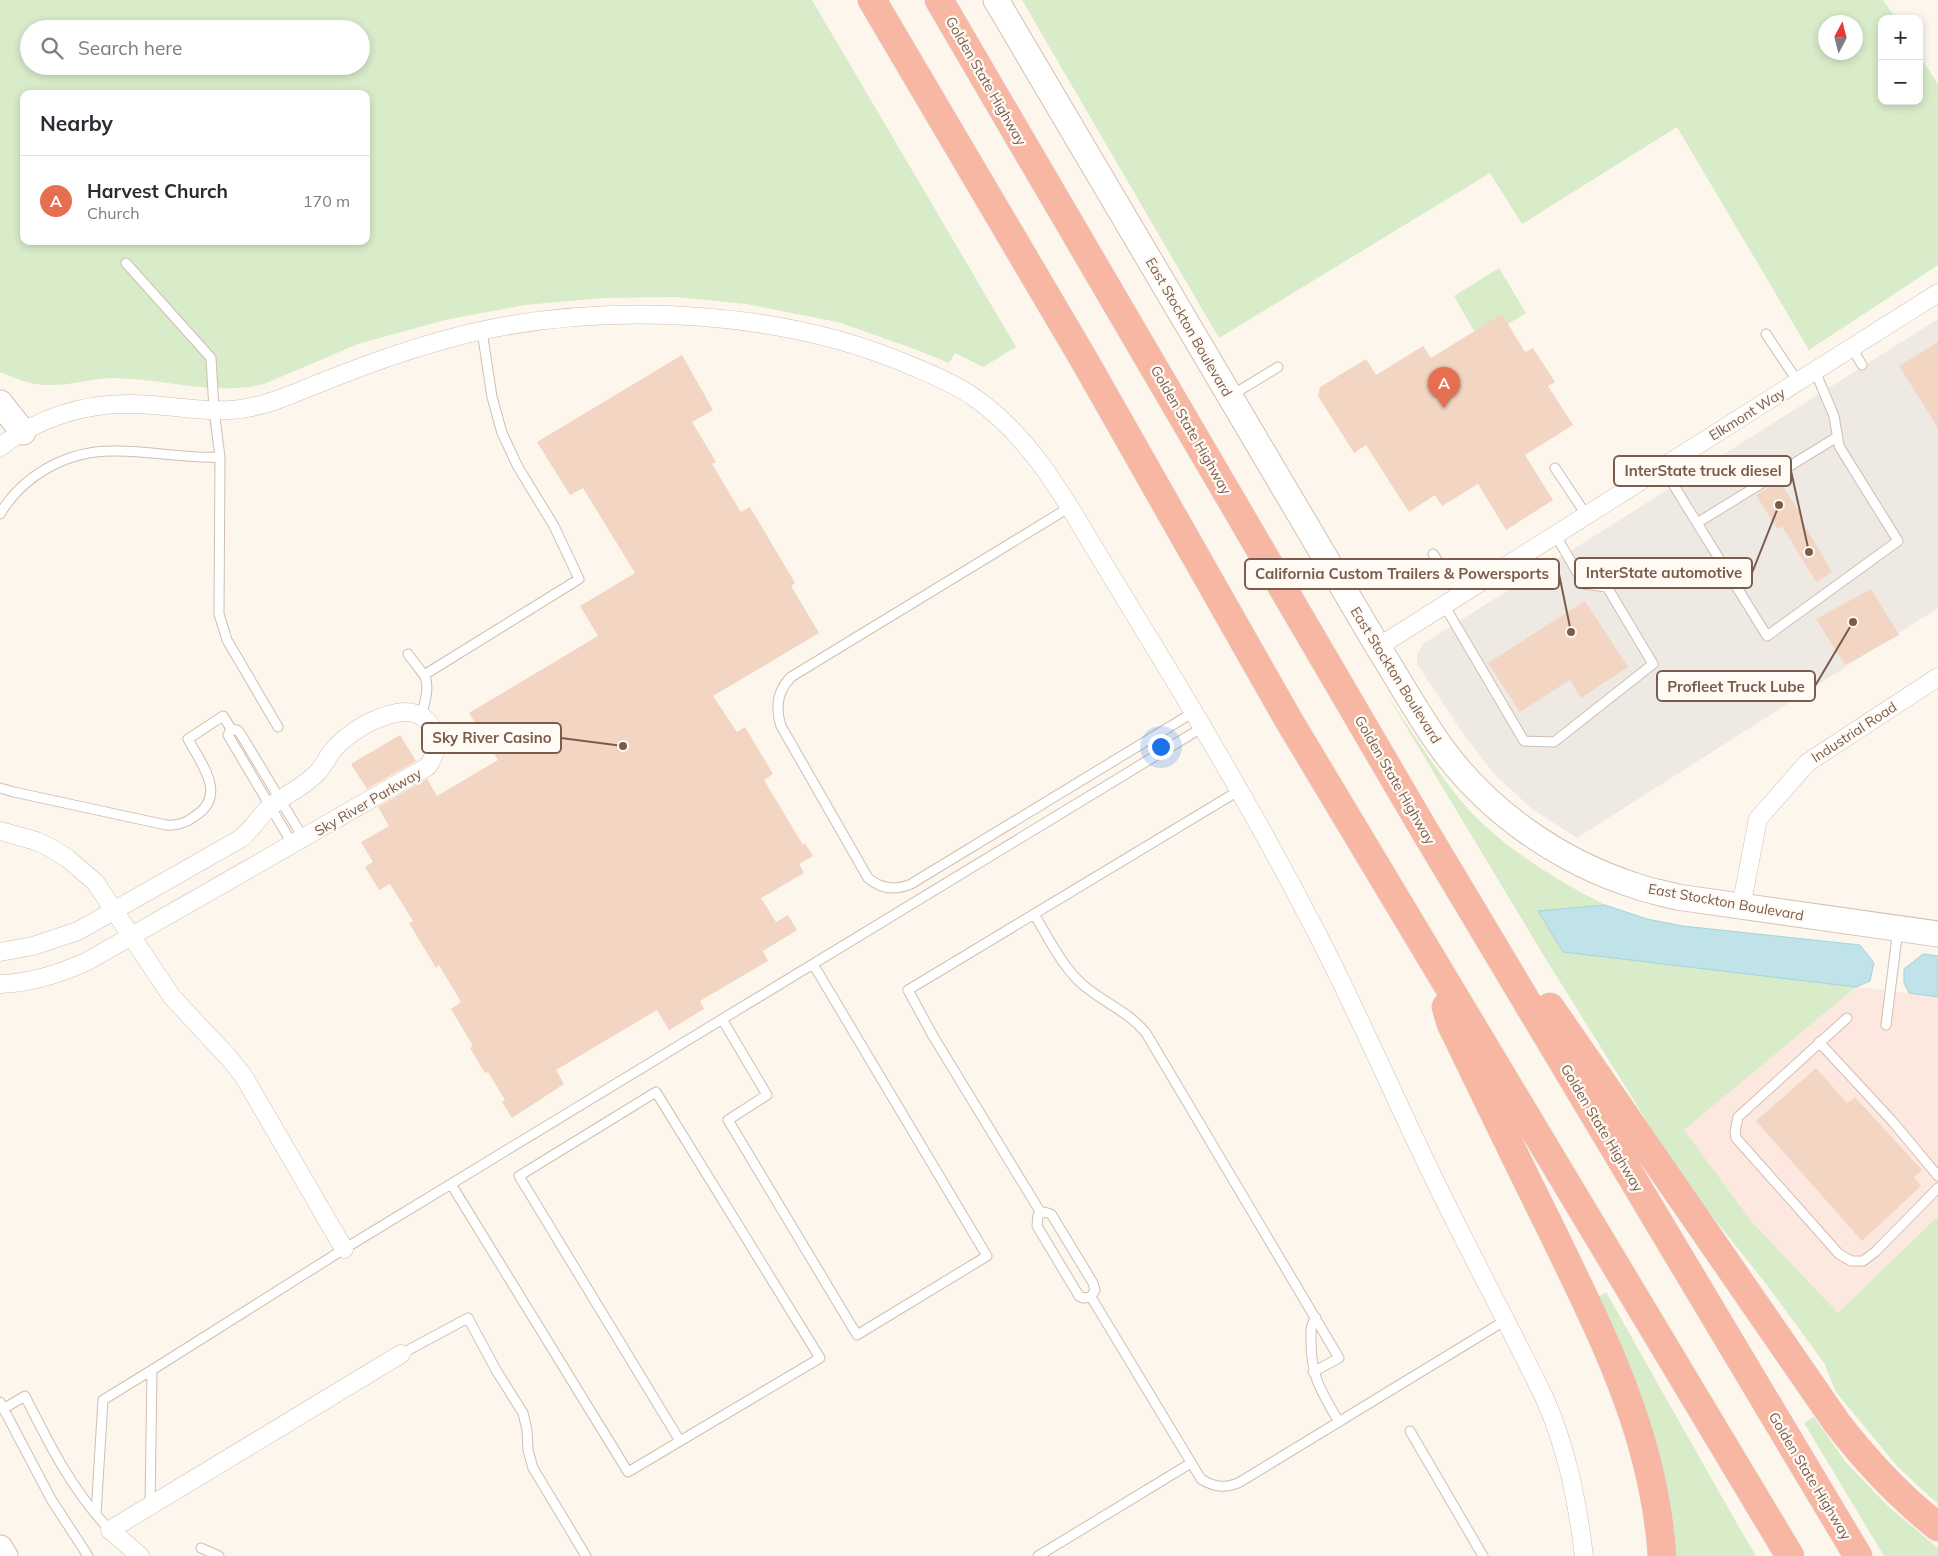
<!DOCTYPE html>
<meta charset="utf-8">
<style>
:root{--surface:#fff;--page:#f2f2f3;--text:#2b2b33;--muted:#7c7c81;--line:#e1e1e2;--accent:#e76f51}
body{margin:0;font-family:Mulish,sans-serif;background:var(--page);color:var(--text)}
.controls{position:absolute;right:15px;top:15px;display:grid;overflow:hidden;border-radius:10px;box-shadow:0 2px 8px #0003}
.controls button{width:45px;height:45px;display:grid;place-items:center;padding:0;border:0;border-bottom:1px solid var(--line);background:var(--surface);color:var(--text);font:25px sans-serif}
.compass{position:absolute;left:1818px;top:15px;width:45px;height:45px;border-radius:50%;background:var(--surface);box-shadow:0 2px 8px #0003;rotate:7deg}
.you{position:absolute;left:1160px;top:746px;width:18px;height:18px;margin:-12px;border:4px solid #fff;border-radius:50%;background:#1a73e8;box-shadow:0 0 0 8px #1a73e833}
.badge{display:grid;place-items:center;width:32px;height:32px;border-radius:50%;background:var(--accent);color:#fff;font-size:16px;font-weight:700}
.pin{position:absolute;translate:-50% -41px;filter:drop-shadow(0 1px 2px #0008)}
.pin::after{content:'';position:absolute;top:26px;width:18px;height:15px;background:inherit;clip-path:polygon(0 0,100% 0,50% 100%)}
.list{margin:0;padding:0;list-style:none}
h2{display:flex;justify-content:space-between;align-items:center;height:65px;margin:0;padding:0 20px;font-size:21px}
h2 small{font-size:16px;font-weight:400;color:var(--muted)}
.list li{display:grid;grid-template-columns:32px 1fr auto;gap:15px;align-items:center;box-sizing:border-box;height:90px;padding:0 20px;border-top:1px solid var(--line)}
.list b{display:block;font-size:19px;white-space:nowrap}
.list p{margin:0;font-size:16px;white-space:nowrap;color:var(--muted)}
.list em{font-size:16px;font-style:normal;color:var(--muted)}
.icon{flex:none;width:28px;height:28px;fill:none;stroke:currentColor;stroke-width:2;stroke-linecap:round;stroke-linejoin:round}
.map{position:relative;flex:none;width:1938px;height:1556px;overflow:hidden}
.search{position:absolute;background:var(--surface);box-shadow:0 2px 8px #0003;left:20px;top:20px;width:350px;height:55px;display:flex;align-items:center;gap:12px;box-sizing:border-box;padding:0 18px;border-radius:28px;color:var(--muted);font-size:19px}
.panel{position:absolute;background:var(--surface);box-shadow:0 2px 8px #0003;left:20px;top:90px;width:350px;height:155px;border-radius:10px}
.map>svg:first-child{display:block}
.commercial{fill:#fde8e0}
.industrial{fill:#efe9e4}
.green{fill:#d8ecc9;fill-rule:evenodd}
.water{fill:#bfe3e8;stroke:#a5d3da}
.building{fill:#f3d5c3}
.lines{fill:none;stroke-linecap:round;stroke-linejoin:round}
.lane-casing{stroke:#d1beb0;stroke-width:11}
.street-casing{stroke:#d1beb0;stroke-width:19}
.secondary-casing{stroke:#d6c0b0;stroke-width:27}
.highway-casing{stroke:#dad1cd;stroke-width:29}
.lane{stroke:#fff;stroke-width:9}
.street{stroke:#fff;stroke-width:18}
.secondary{stroke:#fff;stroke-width:25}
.highway{stroke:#f7b7a3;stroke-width:28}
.labels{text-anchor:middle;stroke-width:4.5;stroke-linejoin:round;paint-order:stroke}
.street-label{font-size:14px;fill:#7a5c4d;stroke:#fffaf3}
.leader{fill:none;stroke:#7a5c4d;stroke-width:2}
.callout-dot{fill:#7a5c4d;stroke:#fffaf3;stroke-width:2}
.callout{fill:#fffaf3;stroke:#7a5c4d;stroke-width:2}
.callout-label{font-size:15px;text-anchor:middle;font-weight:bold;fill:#7a5c4d}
</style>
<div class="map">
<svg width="1938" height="1556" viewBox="0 0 1938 1556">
<rect width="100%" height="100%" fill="#fdf6ec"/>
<path class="commercial" d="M1856,987L1938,997V1219L1936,1218L1838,1313L1753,1223L1684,1130Z"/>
<path class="industrial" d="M1938,319V608L1577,838L1532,809L1495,775L1462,732L1417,664V655L1423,644Z"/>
<path class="green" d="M0,0H812L1016,347L983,367L955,353L949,363L917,350L838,322L746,304L676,297L603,298L525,305L445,320L358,344L264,384C215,396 166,379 116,378C94,378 73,385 51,385C33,386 17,379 0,372ZM29,29H361V66H29ZM24,94H366V241H24Z
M1022,0H1883L1896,19H1882V101H1919V55L1938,84V265L1809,350L1677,127L1522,224L1490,173L1219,338ZM1826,22H1856V52H1826Z
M1499,268L1526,313L1508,324L1474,331L1454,296Z
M1387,695C1409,727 1430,761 1454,792C1490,840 1552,878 1605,905L1538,911L1563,952L1856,987L1684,1130L1753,1223L1838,1313L1936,1218L1938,1219V1504L1897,1466L1836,1392L1824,1363L1770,1289L1709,1212L1663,1147L1547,961Z
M1606,1292L1736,1522L1756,1556H1674C1670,1488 1652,1415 1624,1352C1616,1333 1607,1315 1598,1297Z
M1814,1417L1845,1461L1888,1506L1938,1548V1556H1884L1804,1423Z"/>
<path class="water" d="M1605,905L1647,919L1683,926L1860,945L1874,963L1870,981L1856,987L1563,952L1538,911Z
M1923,954L1938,956V997L1909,993L1904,983V969Z"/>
<path class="building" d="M1502,314L1525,352L1533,348L1555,382L1548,386L1573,425L1525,455L1553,500L1506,530L1478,484L1442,506L1435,495L1409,512L1366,445L1354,453L1318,396L1320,387L1366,359L1376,375L1423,346L1431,358Z
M1938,342V428L1899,366Z
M682,355L713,410L692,422L716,462L712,464L741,512L750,507L795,583L791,586L819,633L713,696L737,732L745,727L773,774L764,780L803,845L805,843L813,856L799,864L804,873L761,898L776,922L788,915L797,930L763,951L768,961L700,1001L704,1009L669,1030L657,1010L556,1070L564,1084L512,1118L502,1102L505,1100L488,1072L485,1073L470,1048L473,1046L451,1009L461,1002L439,965L436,968L409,923L413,921L390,884L379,890L365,867L373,862L361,842L389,826L378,807L427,779L437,796L498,760L469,713L598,636L580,606L635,573L583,488L570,495L537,442Z
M1780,481L1801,515L1799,516L1832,572L1816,582L1782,526L1777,529L1756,495Z
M1871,589L1899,635L1845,665L1816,619Z
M1585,601L1628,667L1581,698L1570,680L1520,712L1488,663Z
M400,735L416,761L367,789L351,764Z
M1816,1068L1847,1103L1855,1097L1922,1170L1914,1177L1921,1186L1862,1241L1756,1121Z"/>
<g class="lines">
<g class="lane-casing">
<path id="lane" d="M126,263L211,358L214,410L220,457L219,614L227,640L278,727
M1766,334L1798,382
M1852,348L1862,365
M1232,395L1278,367
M1555,468L1587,516
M1663,468L1767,636L1898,541L1839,446L1834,416L1815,371
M1070,507L791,677C777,691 775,707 781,726L868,878C881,889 895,891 911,884L1194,712
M0,514C23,475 67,451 112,451C148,450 184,459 220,457
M1697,523L1837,437
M1433,554L1461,594
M1444,605L1524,741L1554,742L1653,664L1607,587L1584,584L1556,536
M408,654C412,660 423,673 425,677C430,688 424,705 421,717
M424,675L579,579L554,526L518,467L502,433L492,397L482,331
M231,729L237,730L240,733L304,839
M231,729L228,735L293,845
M0,788L14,792L166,825C178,826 186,823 195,816C228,795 201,764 188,739L223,716L231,729
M1034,914C1048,937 1061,965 1082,984C1102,1002 1128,1011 1146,1033L1339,1358L1313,1372
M1847,1018L1738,1117L1735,1132L1736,1138L1839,1254L1851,1261H1863L1875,1252L1938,1188
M722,1019L767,1095L728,1120L857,1335L987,1256L813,964
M1886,1025L1898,929
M1819,1042L1893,1122L1938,1176
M451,1184L628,1472L820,1358L656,1092L519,1176L680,1441
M1044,1212L1051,1214L1053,1217L1093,1283L1095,1290L1091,1297L1083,1298L1079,1296L1037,1226L1038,1215Z
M1041,1213L933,1036L908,990L1240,790
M1091,1297L1201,1479C1214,1487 1225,1489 1240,1482L1506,1320
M1316,1318C1310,1325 1311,1332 1311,1341C1311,1377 1321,1391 1339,1422
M401,1354L468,1318L496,1370L523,1413L527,1430L528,1450L533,1468L586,1556
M0,1402L51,1499L88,1556
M3,1409L25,1396C49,1444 73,1492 110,1530
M1410,1431L1483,1556
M150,1507L152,1370L344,1249L1203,727
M96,1514L103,1400L152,1370
M201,1548L219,1556
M1038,1556L1191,1463"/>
</g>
<g class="street-casing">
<path id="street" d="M0,447C38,418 84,403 132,404C164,404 197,412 230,410C252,409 272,402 293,394C356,368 421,343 489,329C620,303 783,311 907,364C930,374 954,383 975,398C1026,434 1059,488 1090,541C1107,569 1124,597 1141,625C1200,721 1257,818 1309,918C1355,1005 1393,1095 1436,1183C1471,1255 1509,1325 1544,1397C1567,1448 1577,1500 1584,1556
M1378,647L1938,293
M0,831L36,841L51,848L67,858L95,882L172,997L230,1059L244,1077L344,1249
M1741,907L1758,819L1807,763L1938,677
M0,952L33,946L78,931L240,839C252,830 259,816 271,806C286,794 304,787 317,773C323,767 326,760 330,754C339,741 354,731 368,723C379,718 393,712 405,712C435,712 444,747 427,767L86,962C58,974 31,983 0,984
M140,1556L110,1530L401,1354"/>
</g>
<g class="secondary-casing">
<path id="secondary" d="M996,0L1378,647C1399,680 1418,715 1441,747C1488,812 1560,862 1636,886C1649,891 1663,893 1677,897L1938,934
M0,403L23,432
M0,1548L5,1556"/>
</g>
<g class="highway-casing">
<path id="highway" d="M872,0L1083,358L1288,719L1790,1556
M939,0L1423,828L1858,1556
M1446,1007L1451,1024C1485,1094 1519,1165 1554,1235C1605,1341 1654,1436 1662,1556
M1550,1007L1837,1423C1867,1462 1900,1497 1938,1527"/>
</g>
<use href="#lane" class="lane"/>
<use href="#street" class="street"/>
<use href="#secondary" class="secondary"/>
<use href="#highway" class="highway"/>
</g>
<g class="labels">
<g class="street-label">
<text transform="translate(986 81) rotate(60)" y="5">Golden State Highway</text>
<text transform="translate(1189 327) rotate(60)" y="5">East Stockton Boulevard</text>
<text transform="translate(1747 414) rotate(-32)" y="5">Elkmont Way</text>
<text transform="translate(1191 430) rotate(60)" y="5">Golden State Highway</text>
<text transform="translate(1396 675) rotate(58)" y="5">East Stockton Boulevard</text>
<text transform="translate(1854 732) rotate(-33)" y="5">Industrial Road</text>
<text transform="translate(1395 780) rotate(60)" y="5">Golden State Highway</text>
<text transform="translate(368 802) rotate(-30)" y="5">Sky River Parkway</text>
<text transform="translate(1726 902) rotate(10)" y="5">East Stockton Boulevard</text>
<text transform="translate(1602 1128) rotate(59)" y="5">Golden State Highway</text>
<text transform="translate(1810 1476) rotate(59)" y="5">Golden State Highway</text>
</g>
</g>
<path class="leader" d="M1809 552L1791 471M1779 505L1752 573M1571 632L1559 574M1853 622L1815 686M623 746L561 738"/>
<g class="callout-dot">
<circle cx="1809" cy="552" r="5"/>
<circle cx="1779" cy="505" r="5"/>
<circle cx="1571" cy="632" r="5"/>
<circle cx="1853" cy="622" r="5"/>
<circle cx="623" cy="746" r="5"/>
</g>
<g class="callout">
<rect x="1614" y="456" width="177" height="30" rx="5"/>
<rect x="1575" y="558" width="177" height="30" rx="5"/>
<rect x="1245" y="559" width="314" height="30" rx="5"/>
<rect x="1657" y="671" width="158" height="30" rx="5"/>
<rect x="422" y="723" width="139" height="30" rx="5"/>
</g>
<g class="callout-label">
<text x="1703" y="476">InterState truck diesel</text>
<text x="1664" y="578">InterState automotive</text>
<text x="1402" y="579">California Custom Trailers &amp; Powersports</text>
<text x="1736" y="692">Profleet Truck Lube</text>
<text x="492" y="743">Sky River Casino</text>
</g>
</svg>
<div class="controls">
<button>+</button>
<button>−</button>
</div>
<svg class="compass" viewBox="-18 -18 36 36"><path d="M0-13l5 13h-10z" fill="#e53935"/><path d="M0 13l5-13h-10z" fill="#7c7c81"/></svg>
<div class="you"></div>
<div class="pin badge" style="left:1444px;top:408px">A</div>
<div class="search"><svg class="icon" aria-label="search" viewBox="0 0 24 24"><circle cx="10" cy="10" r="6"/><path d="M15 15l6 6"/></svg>Search here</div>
<section class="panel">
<h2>Nearby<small></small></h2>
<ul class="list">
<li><span class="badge">A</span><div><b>Harvest Church</b><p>Church</p></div><em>170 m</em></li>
</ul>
</section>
</div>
